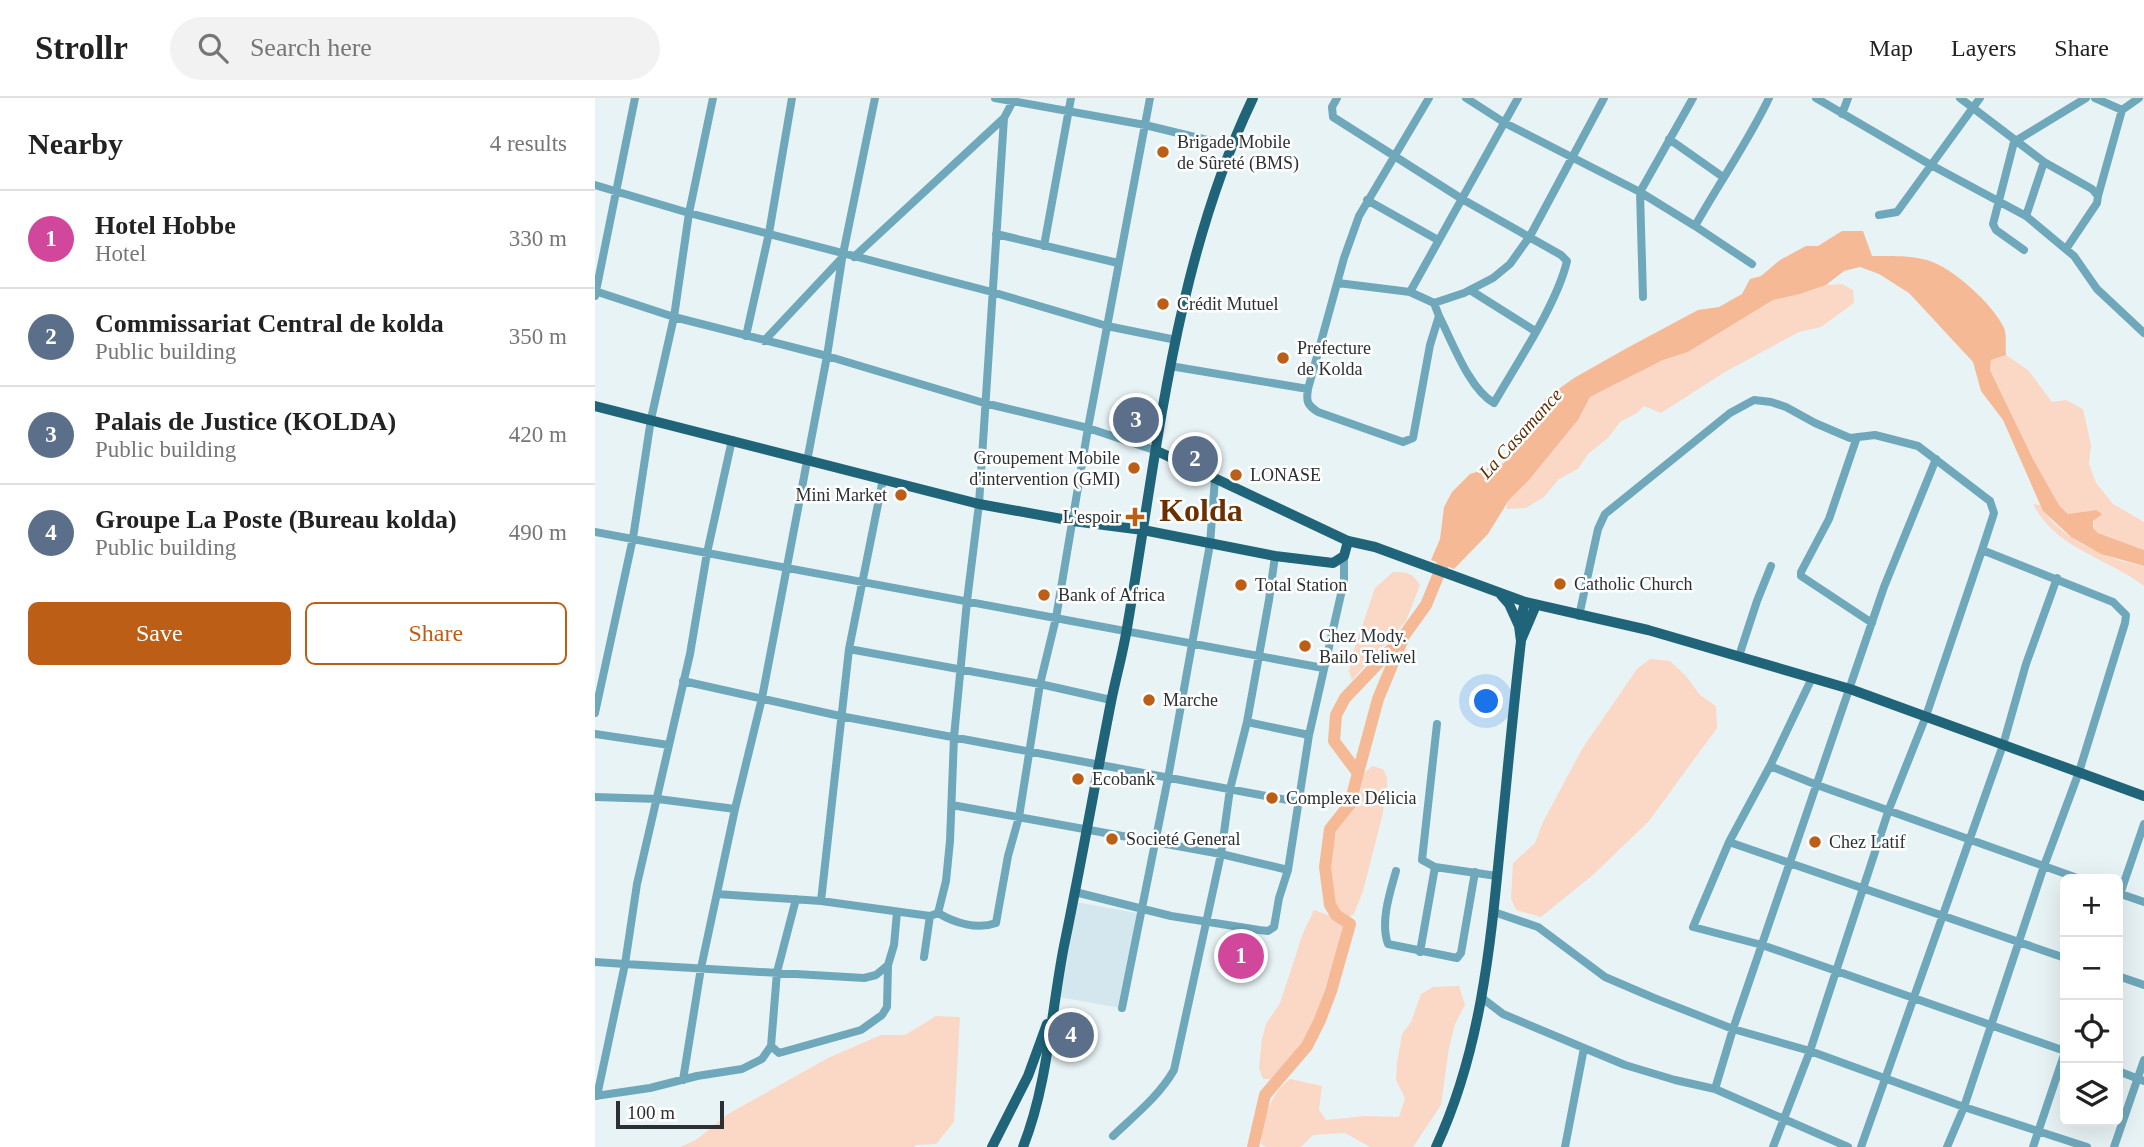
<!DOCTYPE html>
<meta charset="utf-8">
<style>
:root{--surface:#fff;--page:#f2f2f2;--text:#222;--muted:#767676;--line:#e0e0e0;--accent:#bd5e17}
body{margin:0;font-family:"Times New Roman",serif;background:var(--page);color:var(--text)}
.controls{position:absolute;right:21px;bottom:21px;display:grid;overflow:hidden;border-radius:10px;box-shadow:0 7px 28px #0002}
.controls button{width:63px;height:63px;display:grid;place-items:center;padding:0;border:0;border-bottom:2px solid var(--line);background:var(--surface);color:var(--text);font:35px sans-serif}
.scale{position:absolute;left:21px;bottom:18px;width:108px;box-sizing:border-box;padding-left:7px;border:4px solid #2c3032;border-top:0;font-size:19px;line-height:24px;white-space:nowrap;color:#2c3032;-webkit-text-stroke:5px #fff;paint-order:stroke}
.you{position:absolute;left:892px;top:604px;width:24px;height:24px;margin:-18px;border:5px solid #fff;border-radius:50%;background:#1a73e8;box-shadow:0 0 0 10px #1a73e833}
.badge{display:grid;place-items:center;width:46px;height:46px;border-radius:50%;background:var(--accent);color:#fff;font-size:23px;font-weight:700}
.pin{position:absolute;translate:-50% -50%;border:4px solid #fff;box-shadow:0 2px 7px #0006}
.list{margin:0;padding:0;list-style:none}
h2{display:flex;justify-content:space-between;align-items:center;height:91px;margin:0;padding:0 28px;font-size:30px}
h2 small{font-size:23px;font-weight:400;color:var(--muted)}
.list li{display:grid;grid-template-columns:46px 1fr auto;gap:21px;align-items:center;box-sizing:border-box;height:98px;padding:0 28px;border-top:2px solid var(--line)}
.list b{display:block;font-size:26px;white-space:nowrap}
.list p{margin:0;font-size:23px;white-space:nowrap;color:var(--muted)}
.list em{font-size:23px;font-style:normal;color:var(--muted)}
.actions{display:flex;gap:14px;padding:21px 28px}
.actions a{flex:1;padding:16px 0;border:2px solid var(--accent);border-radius:10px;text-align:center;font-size:24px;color:var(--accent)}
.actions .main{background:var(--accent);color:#fff}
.icon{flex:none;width:38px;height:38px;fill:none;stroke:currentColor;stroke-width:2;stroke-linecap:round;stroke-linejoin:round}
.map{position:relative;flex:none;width:1549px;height:1049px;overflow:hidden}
header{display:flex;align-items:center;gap:42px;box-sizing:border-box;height:98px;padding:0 35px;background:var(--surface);border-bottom:2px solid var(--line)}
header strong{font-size:33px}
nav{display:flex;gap:38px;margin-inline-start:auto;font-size:24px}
.search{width:490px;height:63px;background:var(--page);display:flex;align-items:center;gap:18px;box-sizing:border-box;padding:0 24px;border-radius:38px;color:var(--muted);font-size:26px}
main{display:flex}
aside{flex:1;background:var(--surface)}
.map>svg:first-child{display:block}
.built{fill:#d5e7ee}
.green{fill:#fad8c5}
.water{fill:#f6b996}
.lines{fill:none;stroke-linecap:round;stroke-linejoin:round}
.river{stroke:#f6b996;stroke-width:12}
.minor{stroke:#6fa8bb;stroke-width:8}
.major{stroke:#1f6478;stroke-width:10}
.poi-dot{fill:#bd5e17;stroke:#fff;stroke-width:2.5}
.labels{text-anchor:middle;stroke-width:5;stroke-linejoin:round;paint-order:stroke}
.poi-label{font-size:18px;fill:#2c3032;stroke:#fff;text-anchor:start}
.water-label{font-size:19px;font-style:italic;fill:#642d04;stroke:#fff}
.town-label{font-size:32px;font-weight:bold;fill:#6b2f00;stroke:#fff}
</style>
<header>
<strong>Strollr</strong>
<div class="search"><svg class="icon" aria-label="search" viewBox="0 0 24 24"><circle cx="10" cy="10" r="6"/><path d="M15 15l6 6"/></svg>Search here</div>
<nav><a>Map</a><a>Layers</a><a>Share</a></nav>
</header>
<main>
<aside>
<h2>Nearby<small>4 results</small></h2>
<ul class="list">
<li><span class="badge" style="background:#d1479c">1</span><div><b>Hotel Hobbe</b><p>Hotel</p></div><em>330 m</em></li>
<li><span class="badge" style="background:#5c6f8a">2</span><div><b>Commissariat Central de kolda</b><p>Public building</p></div><em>350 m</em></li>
<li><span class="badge" style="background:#5c6f8a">3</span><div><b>Palais de Justice (KOLDA)</b><p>Public building</p></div><em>420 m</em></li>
<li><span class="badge" style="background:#5c6f8a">4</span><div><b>Groupe La Poste (Bureau kolda)</b><p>Public building</p></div><em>490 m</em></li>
</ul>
<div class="actions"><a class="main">Save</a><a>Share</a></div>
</aside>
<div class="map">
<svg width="1549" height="1049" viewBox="0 0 1549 1049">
<rect width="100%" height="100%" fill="#e8f3f6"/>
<path class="built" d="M481,804L542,815L525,910L464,899Z"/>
<path class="green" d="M1247,186L1258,192L1259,205L1226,229L1204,234L1130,274L1066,315L1049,308L1042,315L1025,324L1013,340L993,356L983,371L964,381L949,399L931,410L911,411L914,402L934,382L983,322L995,299L1068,262L1093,254L1178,202L1205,196L1231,187Z
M1411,257L1433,272L1457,304L1471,302L1488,311L1496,347L1494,366L1501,385L1518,406L1549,424V452L1503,435L1498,430L1501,412L1473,416L1464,407L1438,361L1395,272L1396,262Z
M1438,406L1445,407C1463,440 1513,462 1549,468V488C1511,459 1462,452 1438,406Z
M798,474C812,474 818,475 825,487L811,523L757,582L754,573L758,555L780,490Z
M1055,561L1075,563L1091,578L1105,597L1121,608L1122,630L1054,723L999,776L946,819L921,812L916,801L918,765L940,745L948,724L987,651L1042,571Z
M777,668L788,671L792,680V690L787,719L768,793L759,816L749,822L742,812L733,771L742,729L765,701L767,677Z
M719,812L744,821L750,829L716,933L708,948L676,981H668L664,970L667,941L671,926L685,905L708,835Z
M864,888L870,907L860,926L854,950L846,1007L818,1049H775L750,1035L718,1037L706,1049H671L666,1046C667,1022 675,996 695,981L727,988L724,1012L731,1022L771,1018L804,1019L810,1000L801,982L802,965L807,936L816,924L826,896L838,889Z
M341,918L365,919L359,1024L341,1046L321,1047L319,1049H85L101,1042L133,1016L233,960L286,937H310Z"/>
<path class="water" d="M1247,133H1268L1277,158C1295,158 1314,157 1332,162C1357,169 1398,206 1409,230C1412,237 1410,249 1411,257L1396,262L1395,272L1438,361L1464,407L1473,416L1501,412L1507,416L1498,423V430L1503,435L1549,452V468L1506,456L1476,439L1448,413L1408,322L1386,293L1378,264L1314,195L1284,176L1265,169L1249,173L1231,187L1205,196L1178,202L1093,254L1068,262L995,299L983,322L934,382L914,402L893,436L859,471L836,462L845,441L849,409L857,394L875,376L909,365L930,326L951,300L979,280L1032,250L1103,212L1124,209L1147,196L1155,181L1166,178L1185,162L1211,148H1223Z"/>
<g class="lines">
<path class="river" d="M763,675L783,601L807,543
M658,1049L670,997L712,948L725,922L736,893L755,826L741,817L735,807L730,769L735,731L755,706L763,675L739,643L741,617L750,600L808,539L831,507L854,451"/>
<path class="minor" d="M400,0L550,27L637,48
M742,0L737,9L738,19L867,101L966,157L972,163C962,206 922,265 899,305C874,291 857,243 844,218
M871,0L910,25L1045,94L1100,128C1124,85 1153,44 1174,0
M1221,0L1336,67L1431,118L1479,158L1502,191L1549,235
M1365,0L1449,64L1497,91L1503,98L1502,105L1471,151
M1500,0L1527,12L1544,0
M1247,16L1253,0
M1074,41L1128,79
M0,87L94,115L397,194L512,228L581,242
M1503,98L1527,12
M772,102L843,142
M1284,117L1302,114L1385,0
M1431,118L1449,64
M1100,128L1157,166
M401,136L523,165
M449,148L476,0
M1429,152L1401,132L1398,126L1419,44L1491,0
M259,159L409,20
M875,192L940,233
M0,193L79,219L232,258L389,305L493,330L562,353
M815,194L923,0
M0,198L40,0
M1048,199L1045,94L1098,0
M839,205L869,195L898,180L915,166L935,138L1009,0
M151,238L174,135L197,0
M169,243L246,161
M575,268L713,291L749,160L764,118L834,0
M713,291C711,303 712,307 723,314L808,344L818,340L835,247L844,218L839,205L815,194L743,185
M1262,339L1234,421L1206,474V478L1277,525
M137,342L112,455L95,556L42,786L30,866L269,880L281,877L293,867
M288,381L254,551L445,586L516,602
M0,434L728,570
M984,518L1003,431L1010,416L1135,315L1159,302L1176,304L1191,309L1220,325L1255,340L1280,337L1323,348L1395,403L1399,415L1387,452L1331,618L1294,711L1215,953L1178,1049
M1144,558L1162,503L1176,468
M1217,580L1175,668L1134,744L1098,829L1167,847L1470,953
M88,583L245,618L703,704
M0,615L38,440L56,321L79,219L94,115L118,0
M652,624L714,637
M842,626L827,762L840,769L902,778
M0,636L74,647
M1175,668L1222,687L1485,781
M0,699L63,701L140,711
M357,707L626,756L693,772
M1134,744L1470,860
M801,773C795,794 785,824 793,846L862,860L866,855L880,774
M480,794L576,818L664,832L673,833L679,829L684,800L693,772L714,637L749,483V458
M1523,795L1549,804
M122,796L226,803L335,818
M1523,802L1549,726
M226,803L254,551
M899,814L943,829L1010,879L1059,900L1138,931L1215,953L1369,1009L1492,1049
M343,815C360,825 382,832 401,825L413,758L424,719L445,586L461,520L493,330L555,0
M825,854L840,769
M329,859L335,818L343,815L351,783L355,743L359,639L372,503L384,406L409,20L418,3L416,0
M0,864L30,866L2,998
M1523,878L1549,887
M887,900L908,916L989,950L1030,967L1080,982L1120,991L1253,1049
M527,910L573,680L615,446L620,381
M176,948L184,955L266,932L287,917L292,909L293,867L299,847L302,814
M1523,973L1549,983
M88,982L106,870L140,711L167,600L232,258L247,161L280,0
M1120,991L1138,931L1289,489L1341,361
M0,998L55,990L102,978L147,971L167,961L176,948L182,874L201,801
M518,1038C540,1017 564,998 579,972L626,756L635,691L652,624L674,502L680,458
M970,1049L989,950
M1266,1049L1408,647L1431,566L1462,480
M1352,1049L1369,1009L1449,768L1484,674L1530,525L1531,517L1518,504L1387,452
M1438,1049L1470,954
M1519,1049L1549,962"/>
<path class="major" d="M0,308L384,406L478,423L548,432L680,458L738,465L749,458L753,443
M562,353L753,443L780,449L930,504L1053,532L1255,591L1549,698
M906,497L914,506L924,528
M926,542L941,507
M397,1049L433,978L452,926
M428,1049C453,986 456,914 469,848C486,767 500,685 516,604C521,579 528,555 532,530C563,351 579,165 658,0
M841,1049C885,955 895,852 905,749C912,680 918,612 926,543L924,528L930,504"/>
</g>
<g class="poi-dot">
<circle cx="568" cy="54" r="7"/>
<circle cx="568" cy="206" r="7"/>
<circle cx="688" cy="260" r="7"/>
<circle cx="539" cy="370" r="7"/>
<circle cx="641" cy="377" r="7"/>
<circle cx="306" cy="397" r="7"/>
<path d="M536.5 408.5h7v7h7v7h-7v7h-7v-7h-7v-7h7z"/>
<circle cx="965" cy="486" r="7"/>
<circle cx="646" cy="487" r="7"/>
<circle cx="449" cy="497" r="7"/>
<circle cx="710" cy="548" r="7"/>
<circle cx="554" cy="602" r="7"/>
<circle cx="483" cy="681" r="7"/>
<circle cx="677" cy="700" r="7"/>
<circle cx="517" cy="741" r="7"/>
<circle cx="1220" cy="744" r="7"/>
</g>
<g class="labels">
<g class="poi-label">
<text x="582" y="50">Brigade Mobile<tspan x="582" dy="21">de Sûreté (BMS)</tspan></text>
<text x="582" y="212">Crédit Mutuel</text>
<text x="702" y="256">Prefecture<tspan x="702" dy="21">de Kolda</tspan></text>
<text x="525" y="366" text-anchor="end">Groupement Mobile<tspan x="525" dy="21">d'intervention (GMI)</tspan></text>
<text x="655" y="383">LONASE</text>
<text x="292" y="403" text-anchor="end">Mini Market</text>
<text x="526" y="425" text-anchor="end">L'espoir</text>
<text x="979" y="492">Catholic Church</text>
<text x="660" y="493">Total Station</text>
<text x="463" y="503">Bank of Africa</text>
<text x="724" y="544">Chez Mody.<tspan x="724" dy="21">Bailo Teliwel</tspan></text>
<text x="568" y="608">Marche</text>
<text x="497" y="687">Ecobank</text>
<text x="691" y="706">Complexe Délicia</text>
<text x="531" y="747">Societé General</text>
<text x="1234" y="750">Chez Latif</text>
</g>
<g class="water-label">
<text transform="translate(925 335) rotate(-48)" y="7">La Casamance</text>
</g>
<g class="town-label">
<text x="606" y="423">Kolda</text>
</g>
</g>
</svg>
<div class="controls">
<button>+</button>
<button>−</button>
<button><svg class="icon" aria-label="locate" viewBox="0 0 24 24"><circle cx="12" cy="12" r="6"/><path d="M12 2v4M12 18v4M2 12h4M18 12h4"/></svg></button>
<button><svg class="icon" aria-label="layers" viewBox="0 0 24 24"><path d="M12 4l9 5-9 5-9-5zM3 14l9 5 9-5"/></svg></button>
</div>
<div class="scale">100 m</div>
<div class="you"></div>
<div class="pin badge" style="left:646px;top:858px;background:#d1479c">1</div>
<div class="pin badge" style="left:600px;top:361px;background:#5c6f8a">2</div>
<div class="pin badge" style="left:541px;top:322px;background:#5c6f8a">3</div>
<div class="pin badge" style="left:476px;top:937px;background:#5c6f8a">4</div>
</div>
</main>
